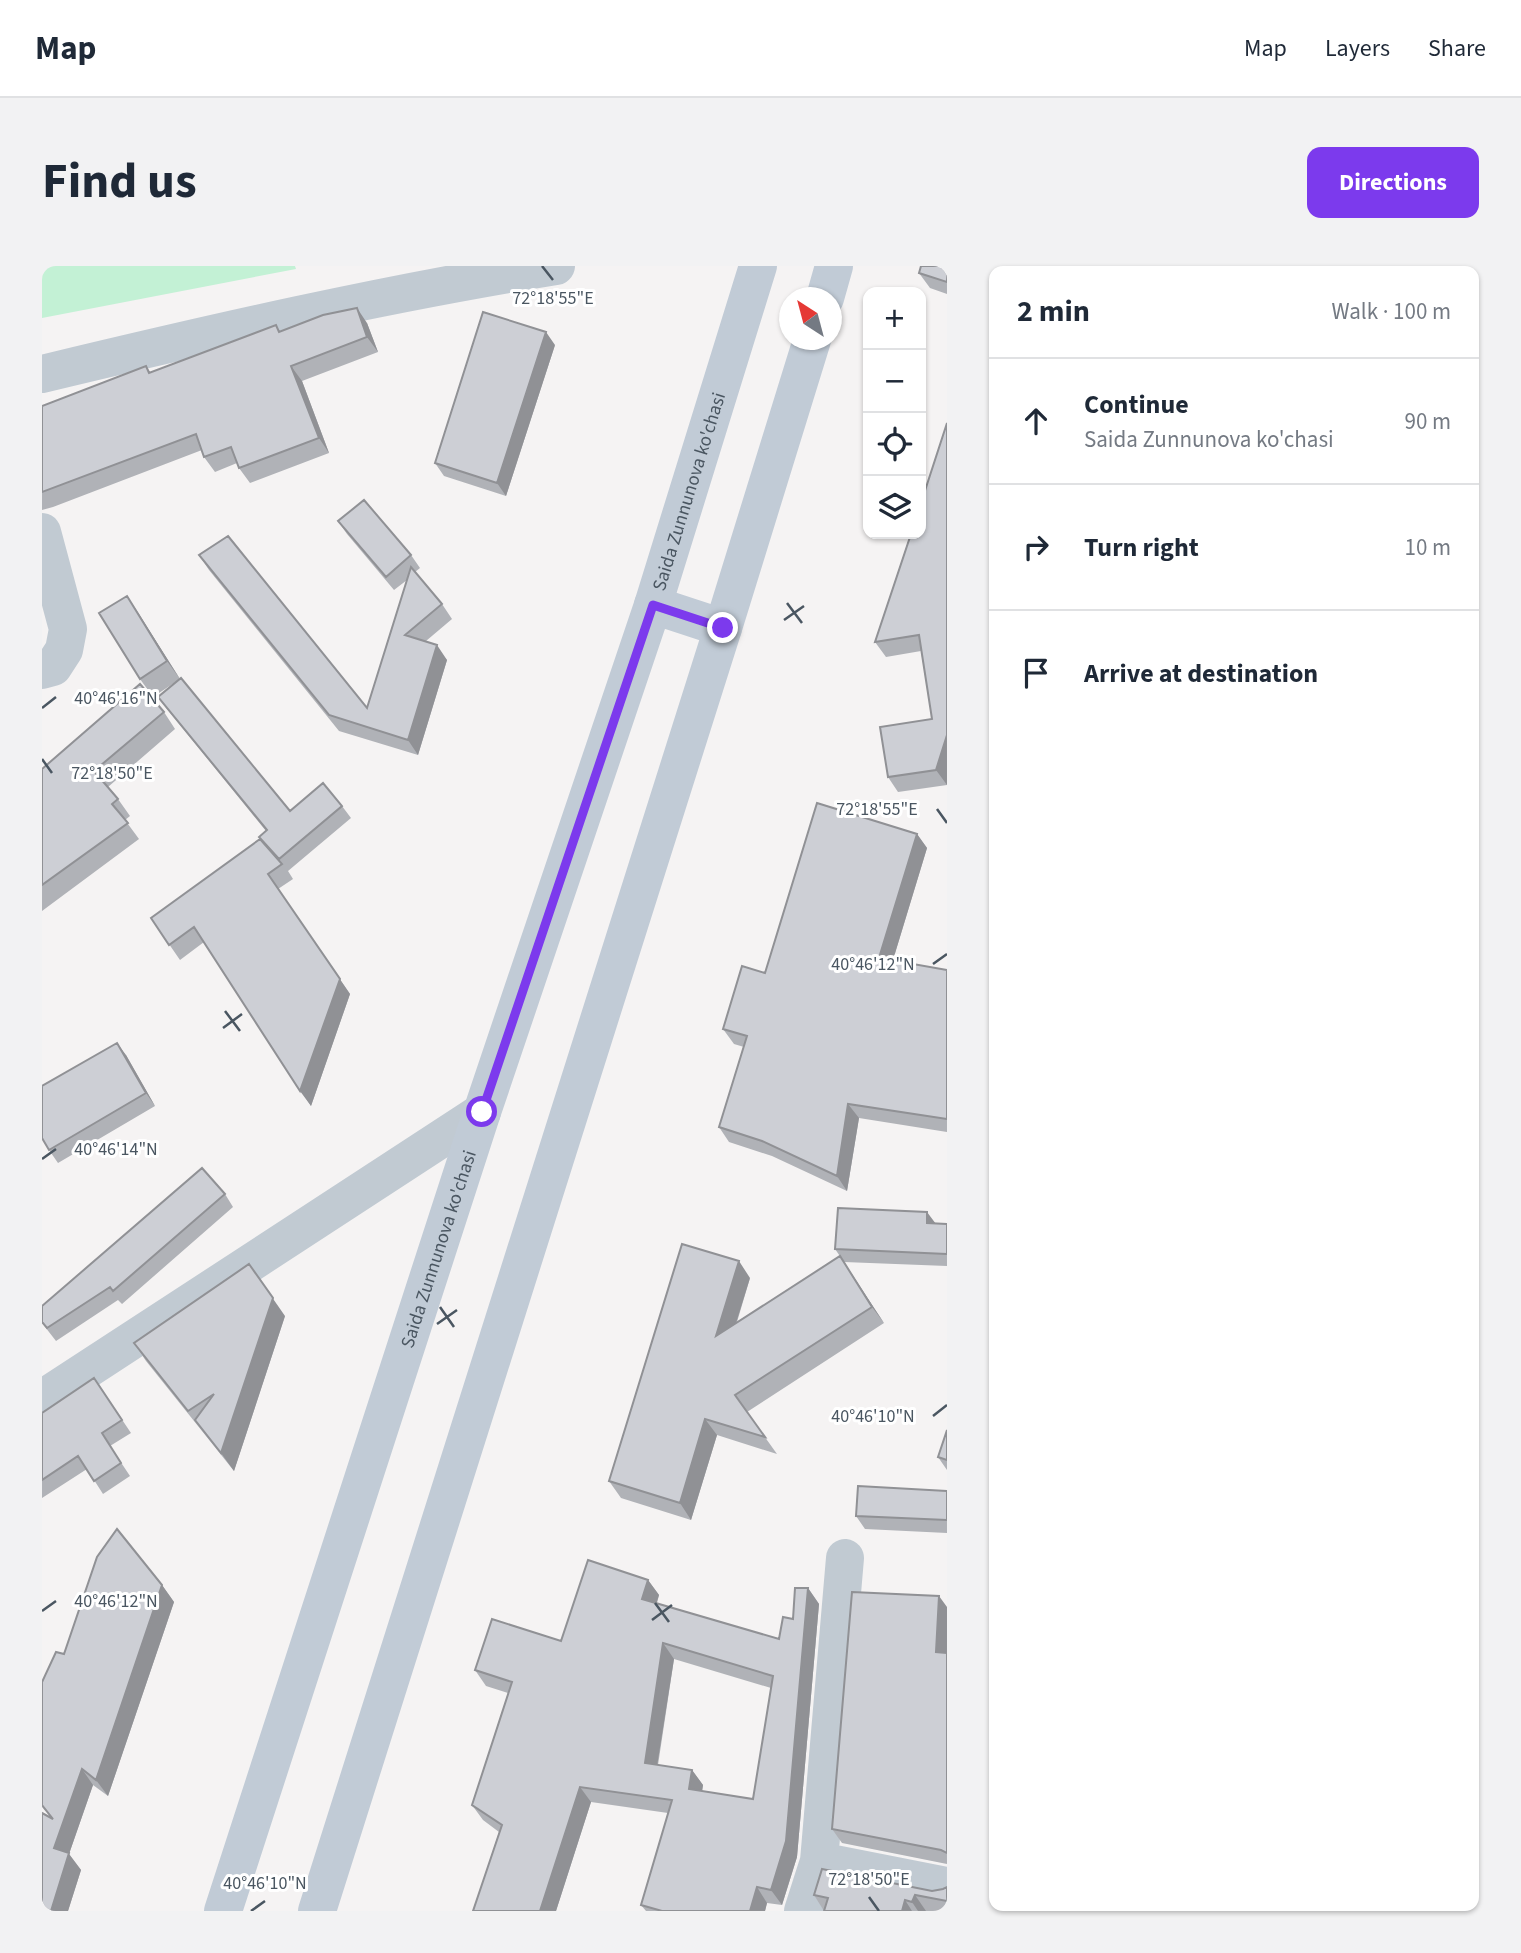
<!DOCTYPE html>
<meta charset="utf-8">
<style>
:root{--surface:#fff;--page:#f2f2f3;--text:#1f2937;--muted:#747a83;--line:#e0e1e3;--accent:#7c3aed}
body{margin:0;font-family:"Source Sans 3",sans-serif;background:var(--page);color:var(--text)}
.controls{position:absolute;right:21px;top:21px;display:grid;overflow:hidden;border-radius:14px;box-shadow:0 2px 5px #0004}
.controls button{width:63px;height:63px;display:grid;place-items:center;padding:0;border:0;border-bottom:2px solid var(--line);background:var(--surface);color:var(--text);font:35px sans-serif}
.compass{position:absolute;left:737px;top:21px;width:63px;height:63px;border-radius:50%;background:var(--surface);box-shadow:0 2px 5px #0004;rotate:324deg}
.stop{position:absolute;width:21px;height:21px;margin:-16px;border:5px solid #7c3aed;border-radius:50%;background:#fff}
.stop.end{background:#7c3aed;border-color:#fff;box-shadow:0 2px 7px #0008}
.list{margin:0;padding:0;list-style:none}
h2{display:flex;justify-content:space-between;align-items:center;height:91px;margin:0;padding:0 28px;font-size:30px}
h2 small{font-size:23px;font-weight:400;color:var(--muted)}
.list li{display:grid;grid-template-columns:46px 1fr auto;gap:21px;align-items:center;box-sizing:border-box;height:126px;padding:0 28px;border-top:2px solid var(--line)}
.list b{display:block;font-size:26px;white-space:nowrap}
.list p{margin:0;font-size:23px;white-space:nowrap;color:var(--muted)}
.list em{font-size:23px;font-style:normal;color:var(--muted)}
.icon{flex:none;width:38px;height:38px;fill:none;stroke:currentColor;stroke-width:2;stroke-linecap:round;stroke-linejoin:round}
.map{position:relative;flex:none;width:905px;height:1645px;overflow:hidden;border-radius:14px}
header{display:flex;align-items:center;gap:42px;box-sizing:border-box;height:98px;padding:0 35px;background:var(--surface);border-bottom:2px solid var(--line)}
header strong{font-size:33px}
nav{display:flex;gap:38px;margin-inline-start:auto;font-size:24px}
.intro{display:flex;align-items:center;justify-content:space-between;box-sizing:border-box;height:168px;padding:0 42px}
h1{margin:0;font-size:49px}
.button{padding:18px 32px;border-radius:14px;background:var(--accent);color:#fff;font-size:24px;font-weight:700}
main{display:flex;gap:42px;padding:0 42px}
aside{flex:1;background:var(--surface);border-radius:14px;box-shadow:0 2px 5px #0004}
.map>svg:first-child{display:block}
.green{fill:#c3f1d5}
.lines{fill:none;stroke-linecap:round;stroke-linejoin:round}
.minor{stroke:#c1cad2;stroke-width:38}
.secondary{stroke:#c1cbd6;stroke-width:38}
.wall{fill:#b0b2b7;fill-rule:evenodd}
.shaded-wall{fill:#909195}
.building{fill:#cdcfd5;stroke:#909195;stroke-width:2;fill-rule:evenodd}
.route{stroke:#7c3aed;stroke-width:9}
.ticks{fill:none;stroke:#4a5661;stroke-width:2.5}
.labels{text-anchor:middle;stroke-width:6;stroke-linejoin:round;paint-order:stroke}
.street-label{font-size:19px;fill:#4a5661;stroke:#fff}
.ticks-label{font-size:18px;text-anchor:middle;fill:#4a5661;stroke:#fff;stroke-width:6;stroke-linejoin:round;paint-order:stroke}
</style>
<header>
<strong>Map</strong>
<nav><a>Map</a><a>Layers</a><a>Share</a></nav>
</header>
<div class="intro"><h1>Find us</h1><a class="button">Directions</a></div>
<main>
<div class="map">
<svg width="905" height="1645" viewBox="0 0 905 1645">
<rect width="100%" height="100%" fill="#f5f3f3"/>
<path class="green" d="M0,0H253L254,3L0,52Z"/>
<g class="lines">
<path class="minor" d="M0,108C170,67 341,28 514,0
M0,266L26,363L22,384L11,401L0,404
M0,1133L440,846
M777,1595L905,1620
M761,1645L777,1595L803,1292"/>
<g class="secondary">
<path d="M783,32L792,0"/>
<path d="M611,339L681,362"/>
<path id="s1" d="M181,1645L440,846L611,339L716,0"/>
<path d="M275,1645L681,362L770,74"/>
</g>
</g>
<path class="wall" d="M905,0V28L888,22L877,7Z
M325,57L336,86L260,115L287,187L208,217L197,202L195,197L173,206L162,191L160,184L11,241L0,244V140L104,100L109,107L234,59L238,66Z
M513,79L464,230L402,210L393,197Z
M905,157V519L856,526L846,511L890,453L879,385L844,391L833,376Z
M296,255L369,289L378,302L373,306L400,338L410,353L384,375L405,394L376,489L297,465L167,304L157,289L325,442L365,314L352,324L305,268Z
M85,330L138,413L248,545L300,540L309,552L246,605L251,613L236,623L308,728L269,840L162,676L138,694L109,652L218,573L224,565L125,443L116,431L138,413L111,431L98,413Z
M122,446L133,463L66,521L76,533L88,550L83,554L97,573L0,645V503Z
M875,568L885,582L851,694L905,704V866L817,852L805,925L730,890L687,876L677,861L702,781L692,778L681,763L723,707Z
M84,789L113,840L16,897L7,884Z
M183,928L191,941L80,1038L76,1034L14,1075L0,1057Z
M893,958H905V1000L802,996L793,983Z
M798,990L842,1057L705,1146L735,1188L675,1169L649,1254L579,1232L567,1215L708,1012L695,1056Z
M243,1050L192,1205L104,1095L92,1077Z
M52,1112L89,1167L68,1180L88,1210L61,1228L45,1203L0,1232V1147Z
M905,1164V1204L896,1191Z
M905,1225V1267L823,1263L814,1250Z
M606,1314L617,1329L615,1337L737,1373L751,1353L766,1322L777,1338L755,1591L740,1639L725,1637L723,1645H604L599,1639L626,1547L549,1536L514,1645H431L457,1566L441,1554L430,1539L466,1427L444,1420L433,1404L519,1375ZM632,1393L729,1422L711,1533L660,1525L661,1519L650,1504L616,1499Z
M120,1319L132,1336L66,1530L51,1519L27,1588L39,1604L26,1645H0L9,1552L0,1541V1416L22,1388Z
M905,1341V1598L800,1577L790,1563Z
M905,1621V1645H782L772,1629L890,1625L901,1623Z"/>
<path class="shaded-wall" d="M315,42L325,57L336,86L325,71Z
M504,66L513,79L464,230L455,217Z
M249,100L260,115L287,187L277,172Z
M85,330L97,348L138,413L125,395Z
M395,379L405,394L376,489L366,474Z
M905,469V519L894,504Z
M875,568L885,582L847,707L837,692Z
M226,608L308,728L269,840L258,825Z
M75,777L84,789L113,840L104,827Z
M806,838L817,852L805,925L795,910Z
M885,946L894,958L885,957Z
M798,990L809,1007L842,1057L830,1041Z
M697,995L708,1012L685,1086L674,1070Z
M207,998L243,1050L192,1205L179,1187Z
M663,1153L675,1169L649,1254L638,1237Z
M606,1314L617,1329L611,1348L600,1333Z
M120,1319L132,1336L66,1530L54,1514Z
M766,1322L777,1338L755,1591L740,1639L729,1624Z
M897,1330L905,1341V1401L894,1386Z
M621,1377L632,1393L613,1513L603,1497Z
M40,1503L51,1519L27,1588L39,1604L26,1645H9L12,1582Z
M650,1504L661,1519L658,1539L647,1523Z
M538,1521L549,1536L514,1645H498Z
M715,1621L725,1637L723,1645H708Z
M873,1629L884,1645H876L870,1636Z
M863,1634L870,1645H860Z"/>
<path class="building" d="M879,0H905V16L877,7Z
M315,42L325,71L249,100L277,172L197,202L189,181L162,191L154,168L0,226V140L104,100L107,107L234,59L237,66L281,49Z
M441,46L504,66L455,217L393,197Z
M905,157V469L894,504L846,511L838,461L890,453L877,369L833,376L869,268H879V237Z
M322,234L369,289L344,311L296,255Z
M186,270L325,442L369,301L400,338L363,369L395,379L366,474L287,449L157,289Z
M85,330L125,395L98,413L57,347Z
M139,412L248,545L281,517L300,540L237,593L217,571L225,564L116,431Z
M98,418L122,446L52,505L76,533L70,538L86,557L0,619V503Z
M775,537L875,568L837,692L905,704V853L806,838L795,910L720,875L677,861L705,770L681,763L700,700L723,707Z
M218,573L240,598L226,608L298,713L258,825L152,661L127,679L109,652Z
M75,777L104,827L7,884L0,872V820Z
M160,902L183,928L71,1025L68,1021L5,1062L0,1056V1040Z
M796,942L885,946V957L905,958V988L793,983Z
M640,978L697,995L674,1070L798,990L830,1041L693,1129L723,1171L663,1153L638,1237L567,1215Z
M207,998L231,1032L179,1187L153,1154L172,1128L146,1145L92,1077Z
M52,1112L80,1154L60,1167L79,1197L52,1215L36,1190L0,1214V1147Z
M905,1164V1194L896,1191Z
M816,1220L905,1225V1254L814,1250Z
M75,1263L120,1319L54,1514L40,1503L12,1582L27,1587L9,1645H0V1547L11,1553L0,1539V1416L14,1386L22,1388L55,1291Z
M546,1294L606,1314L600,1333L737,1373L741,1351L751,1353L753,1322H766L744,1575L729,1624L715,1621L708,1645H620L599,1639L630,1534L538,1521L498,1645H431L460,1559L430,1539L470,1416L433,1404L450,1353L519,1375ZM621,1377L731,1410L711,1533L647,1523L650,1504L603,1497Z
M810,1326L897,1330L894,1386L905,1387V1587L899,1584L790,1563Z
M780,1603L890,1625L901,1623L905,1621V1635L873,1629L870,1636L863,1634L860,1645H782L786,1632L772,1629Z"/>
<g class="lines">
<path class="route" d="M440,846L611,339L681,362"/>
</g>
<path class="ticks" d="M500,0L511,14M745,337L760,357M742,354L762,340M0,442L14,431M0,493L10,507M895,543L905,557M891,698L905,688M183,745L198,765M181,762L200,748M0,893L14,883M398,1041L412,1061M395,1058L415,1044M891,1150L905,1139M613,1337L627,1356M0,1345L14,1335M610,1354L630,1339M827,1631L837,1645M209,1645L223,1635"/>
<g class="labels">
<g class="street-label">
<text dy="7" stroke="none"><textPath href="#s1" startOffset="1494">Saida Zunnunova ko'chasi</textPath></text>
<text dy="7" stroke="none"><textPath href="#s1" startOffset="696">Saida Zunnunova ko'chasi</textPath></text>
</g>
</g>
<g class="ticks-label">
<text x="511" y="38">72°18'55"E</text>
<text x="74" y="438">40°46'16"N</text>
<text x="70" y="513">72°18'50"E</text>
<text x="835" y="549">72°18'55"E</text>
<text x="831" y="704">40°46'12"N</text>
<text x="74" y="889">40°46'14"N</text>
<text x="831" y="1156">40°46'10"N</text>
<text x="74" y="1341">40°46'12"N</text>
<text x="827" y="1619">72°18'50"E</text>
<text x="223" y="1623">40°46'10"N</text>
</g>
</svg>
<div class="controls">
<button>+</button>
<button>−</button>
<button><svg class="icon" aria-label="locate" viewBox="0 0 24 24"><circle cx="12" cy="12" r="6"/><path d="M12 2v4M12 18v4M2 12h4M18 12h4"/></svg></button>
<button><svg class="icon" aria-label="layers" viewBox="0 0 24 24"><path d="M12 4l9 5-9 5-9-5zM3 14l9 5 9-5"/></svg></button>
</div>
<svg class="compass" viewBox="-18 -18 36 36"><path d="M0-13l5 13h-10z" fill="#e53935"/><path d="M0 13l5-13h-10z" fill="#747a83"/></svg>
<div class="stop" style="left:440px;top:846px"></div>
<div class="stop end" style="left:681px;top:362px"></div>
</div>
<aside>
<h2>2 min<small>Walk · 100 m</small></h2>
<ul class="list">
<li><svg class="icon" aria-label="ahead" viewBox="0 0 24 24"><path d="M12 20V5M6 11l6-6 6 6"/></svg><div><b>Continue</b><p>Saida Zunnunova ko'chasi</p></div><em>90 m</em></li>
<li><svg class="icon" aria-label="right" viewBox="0 0 24 24"><path d="M7 20v-9h11M14 6l5 5-5 5"/></svg><div><b>Turn right</b></div><em>10 m</em></li>
<li><svg class="icon" aria-label="arrive" viewBox="0 0 24 24"><path d="M6 21V4h12l-3 4 3 4H6"/></svg><div><b>Arrive at destination</b></div></li>
</ul>
</aside>
</main>
